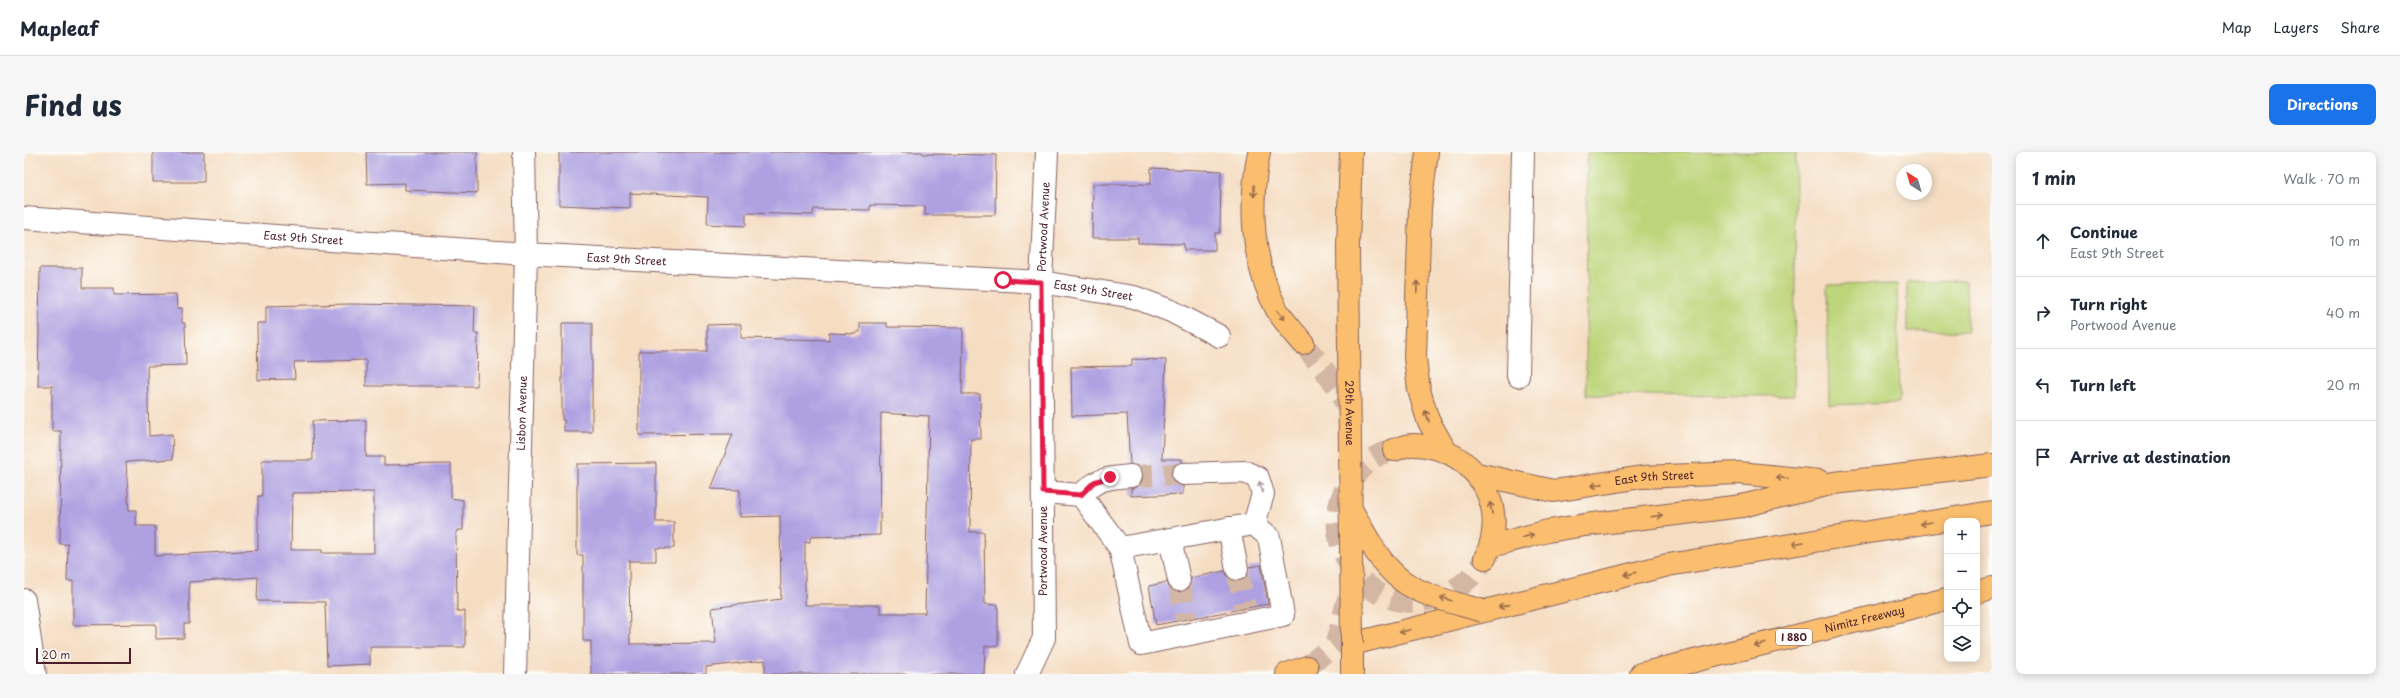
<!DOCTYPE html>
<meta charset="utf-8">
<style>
:root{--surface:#fff;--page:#f6f6f7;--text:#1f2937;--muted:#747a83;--line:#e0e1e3;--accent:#1a73e8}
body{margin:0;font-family:"Playpen Sans",sans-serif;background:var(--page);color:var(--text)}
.controls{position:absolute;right:12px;bottom:12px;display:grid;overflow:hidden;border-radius:8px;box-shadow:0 2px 10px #0003}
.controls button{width:36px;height:36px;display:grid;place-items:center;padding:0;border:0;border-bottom:1px solid var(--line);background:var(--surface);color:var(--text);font:20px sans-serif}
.compass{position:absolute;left:1872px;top:12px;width:36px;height:36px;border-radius:50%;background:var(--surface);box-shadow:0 2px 10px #0003;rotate:323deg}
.scale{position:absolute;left:12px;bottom:10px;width:95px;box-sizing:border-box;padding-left:4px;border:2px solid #4a1f2b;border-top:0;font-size:11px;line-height:14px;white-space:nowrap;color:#4a1f2b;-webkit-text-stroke:3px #fdfcf7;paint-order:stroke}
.stop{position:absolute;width:12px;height:12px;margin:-9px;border:3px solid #e11d48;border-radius:50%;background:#fff}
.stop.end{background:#e11d48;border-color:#fff;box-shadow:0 1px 4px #0008}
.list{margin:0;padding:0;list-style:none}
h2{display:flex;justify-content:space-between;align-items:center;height:52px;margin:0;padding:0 16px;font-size:17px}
h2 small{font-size:13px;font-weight:400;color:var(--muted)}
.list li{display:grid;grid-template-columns:26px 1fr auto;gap:12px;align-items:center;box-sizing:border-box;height:72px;padding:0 16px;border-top:1px solid var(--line)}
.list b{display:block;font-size:15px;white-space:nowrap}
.list p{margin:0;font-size:13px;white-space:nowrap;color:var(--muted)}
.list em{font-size:13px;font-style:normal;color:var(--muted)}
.icon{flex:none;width:22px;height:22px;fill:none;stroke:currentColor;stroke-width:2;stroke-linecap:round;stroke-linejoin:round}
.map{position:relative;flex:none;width:1968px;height:522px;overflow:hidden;border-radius:8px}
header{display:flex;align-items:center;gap:24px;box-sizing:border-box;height:56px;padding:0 20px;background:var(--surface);border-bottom:1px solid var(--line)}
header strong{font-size:19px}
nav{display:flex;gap:22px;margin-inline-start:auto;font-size:14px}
.intro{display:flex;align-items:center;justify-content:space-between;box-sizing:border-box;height:96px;padding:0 24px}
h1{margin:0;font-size:28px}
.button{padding:10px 18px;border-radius:8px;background:var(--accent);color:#fff;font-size:14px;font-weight:700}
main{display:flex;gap:24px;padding:0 24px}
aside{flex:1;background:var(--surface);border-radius:8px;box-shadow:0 2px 10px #0003}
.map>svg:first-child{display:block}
.green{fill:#bdd57a;stroke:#847a52}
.building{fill:#aea0e1;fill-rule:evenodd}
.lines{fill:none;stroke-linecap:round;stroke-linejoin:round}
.minor-tunnel{stroke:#d3b7a4;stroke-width:22;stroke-dasharray:22 11;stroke-linecap:butt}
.major-tunnel{stroke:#d3b7a4;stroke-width:22;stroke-dasharray:22 11;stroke-linecap:butt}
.highway-tunnel{stroke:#d3b7a4;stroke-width:22;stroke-dasharray:22 11;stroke-linecap:butt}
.minor-casing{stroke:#866260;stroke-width:24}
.major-casing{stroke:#866260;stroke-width:24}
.highway-casing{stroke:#866260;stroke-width:24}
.minor{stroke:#fff;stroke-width:22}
.major{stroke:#fabe6e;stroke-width:22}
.highway{stroke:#fabe6e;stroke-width:22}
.major-bridge-casing{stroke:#866260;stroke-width:24;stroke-linecap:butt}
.highway-bridge-casing{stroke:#866260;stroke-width:24;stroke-linecap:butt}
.major-bridge{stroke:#fabe6e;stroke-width:22}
.highway-bridge{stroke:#fabe6e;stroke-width:22}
.oneway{stroke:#996749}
.oneway2{stroke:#ae9aa0}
.route{stroke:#e11d48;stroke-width:5}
.labels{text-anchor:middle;stroke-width:4;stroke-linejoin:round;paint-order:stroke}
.shield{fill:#fdfcf7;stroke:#806168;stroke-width:1}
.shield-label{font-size:10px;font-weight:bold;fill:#4a1f2b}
.street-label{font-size:11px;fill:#4a1f2b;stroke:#fdfcf7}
</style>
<header>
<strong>Mapleaf</strong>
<nav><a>Map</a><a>Layers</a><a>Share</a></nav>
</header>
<div class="intro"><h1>Find us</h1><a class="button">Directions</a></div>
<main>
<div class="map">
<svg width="1968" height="522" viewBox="0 0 1968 522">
<rect width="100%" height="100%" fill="#fdfcf7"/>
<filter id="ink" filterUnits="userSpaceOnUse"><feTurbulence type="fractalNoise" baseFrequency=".025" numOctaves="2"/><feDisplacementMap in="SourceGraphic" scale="8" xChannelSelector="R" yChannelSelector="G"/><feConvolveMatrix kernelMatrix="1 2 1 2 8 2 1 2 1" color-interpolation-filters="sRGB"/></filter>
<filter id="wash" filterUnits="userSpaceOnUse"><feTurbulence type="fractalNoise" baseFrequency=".012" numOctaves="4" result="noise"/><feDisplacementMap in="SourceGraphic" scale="16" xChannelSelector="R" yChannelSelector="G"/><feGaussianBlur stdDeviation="0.9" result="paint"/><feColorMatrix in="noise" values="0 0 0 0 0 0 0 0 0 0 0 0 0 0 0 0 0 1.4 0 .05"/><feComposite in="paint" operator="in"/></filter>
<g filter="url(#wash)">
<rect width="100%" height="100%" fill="#f5ddc2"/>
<path class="green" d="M1563,0H1772L1770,244L1562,243Z
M1942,129L1943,179L1883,180V130Z
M1873,132L1875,251L1805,253L1803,133Z"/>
<g id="blocks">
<path class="building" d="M129,0H180V30H129Z
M342,0H453V41L381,38V31L343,32Z
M535,0H898L899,2L972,3L971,63H901V54L846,53V58L790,57L789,63L722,61V74L683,72L684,45L606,41V56L535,53Z
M1127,16L1197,19L1196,81H1191V98H1160V92L1114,91V86H1068L1069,32H1127Z
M16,116H58V136H90V143L152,142L153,157L158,156V171H161L162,213L123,214L125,284L148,282L149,307L102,310L105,358H112V374H131V404L234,398V344H238V308H289L288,269L342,268V305H360V313L427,312V346L439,348V378H434V380H432L433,459H441V495H346V512L303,514L301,450L233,449L234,425L165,430V472H160V486L132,487V472L49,473V429H43L44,392H36L37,279H28V234H14ZM350,340V401H298V398H267L268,341Z
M326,152L451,154L450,181H454L453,234H342V208L270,210L271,227L234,228L233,171H242V154Z
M538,171H568V280H540V268H538Z
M836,171H863V175L939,176L938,242H956L957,287H947L946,380H960L961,452L974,453V494H961L960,522H741V508L682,515V522H567V489H559V403H553V312L632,311V370H650V396H632V409H605L606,492L692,491L688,456L757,447L756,364L716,365V338L687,337L709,282L615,283V199H683V173L717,172V186L805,188V181L832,182V180H836ZM857,261L905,264L901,461H856V453H781V390H786V385L856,383Z
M1108,207L1142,208L1138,307H1158V310L1148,316L1147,322L1149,329L1159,334V342L1107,344V337L1114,334L1119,323L1117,317L1106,312L1103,262L1048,264L1047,215L1108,214Z
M1237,413L1244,452L1132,473L1125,434L1143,430L1146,437L1157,440L1164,437L1167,426L1201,419L1204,425L1215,429L1221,426L1225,415Z"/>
</g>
</g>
<g filter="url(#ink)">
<use href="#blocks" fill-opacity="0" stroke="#866260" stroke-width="1"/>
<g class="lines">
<path class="minor-tunnel" d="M1107,324L1159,322
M1213,417L1221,456
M1155,428L1162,467"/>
<path class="major-tunnel" d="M1279,191L1311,232L1329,265
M1370,298C1351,301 1336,315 1325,331C1302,366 1315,413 1348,437C1385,464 1440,445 1460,407"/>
<path class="highway-tunnel" d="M1283,515L1312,491L1324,446"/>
<g class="minor-casing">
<g id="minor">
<path id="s1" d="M0,66L502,102L1017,130L1110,145L1147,159L1195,184"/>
<path d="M1494,224L1499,0"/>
<path d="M1159,322L1221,320L1234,326L1239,342L1230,372"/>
<path d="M1019,340L1057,343L1096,396L1230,372L1245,385L1259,463L1117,492L1096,396"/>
<path d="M1057,343C1074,326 1083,326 1107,324"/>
<path d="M1205,376L1213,417"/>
<path d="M1146,387L1155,428"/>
<path d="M0,448L11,522"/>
<path id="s2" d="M491,522L502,102L500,0"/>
<path id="s3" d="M1003,522L1020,486L1017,130L1023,0"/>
</g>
</g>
<g class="major-casing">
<g id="major">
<path d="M1235,0C1225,52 1227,110 1253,158C1260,170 1271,181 1279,191"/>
<path d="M1403,0L1396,56L1391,206L1395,238L1404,268L1421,298"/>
<path d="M1324,94L1327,0"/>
<path d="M1370,298C1376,296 1384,292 1391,293C1449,295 1488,353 1461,406"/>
<path id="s4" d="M1453,322L1530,339L1618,325L1715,321L1795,329"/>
<path d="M1467,394L1524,379L1561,373L1718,354L1810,331L1968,313"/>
<path d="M1328,492V522"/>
</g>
</g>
<g class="highway-casing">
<g id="highway">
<path d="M1953,440L1968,436"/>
<path d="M1328,492L1644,413L1968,360"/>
<path d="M1263,522L1283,515"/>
<path id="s5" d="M1617,522L1923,447"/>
</g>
</g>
<use href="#minor" class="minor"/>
<use href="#major" class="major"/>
<use href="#highway" class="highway"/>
<g class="major-bridge-casing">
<g id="major-bridge">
<path id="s6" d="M1324,94L1328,492"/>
</g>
</g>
<g class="highway-bridge-casing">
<path id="highway-bridge" d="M1327,357C1341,381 1354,410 1376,427C1398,445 1433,451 1459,459"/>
</g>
<use href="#major-bridge" class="major-bridge"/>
<use href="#highway-bridge" class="highway-bridge"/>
</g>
<defs><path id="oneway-shaft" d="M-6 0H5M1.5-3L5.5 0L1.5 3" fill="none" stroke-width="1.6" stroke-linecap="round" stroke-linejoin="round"/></defs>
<g class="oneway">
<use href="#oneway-shaft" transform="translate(1230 39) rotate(91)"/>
<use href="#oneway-shaft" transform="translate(1393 135) rotate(-88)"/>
<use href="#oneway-shaft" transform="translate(1257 163) rotate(52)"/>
<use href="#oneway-shaft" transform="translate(1403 264) rotate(-110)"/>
<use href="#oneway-shaft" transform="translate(1758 326) rotate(-174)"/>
<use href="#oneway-shaft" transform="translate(1573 333) rotate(167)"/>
<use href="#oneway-shaft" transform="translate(1467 356) rotate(-101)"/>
<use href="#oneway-shaft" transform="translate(1633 364) rotate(-7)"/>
<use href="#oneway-shaft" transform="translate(1902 371) rotate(171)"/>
<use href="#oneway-shaft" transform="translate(1504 384) rotate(-14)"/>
<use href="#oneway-shaft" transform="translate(1774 391) rotate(171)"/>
<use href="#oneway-shaft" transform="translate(1606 422) rotate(166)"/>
<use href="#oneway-shaft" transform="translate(1422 447) rotate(-162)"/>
<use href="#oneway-shaft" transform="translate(1480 454) rotate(166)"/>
<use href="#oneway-shaft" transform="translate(1381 479) rotate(166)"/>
<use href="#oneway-shaft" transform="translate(1736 493) rotate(166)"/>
</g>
<use class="oneway2" href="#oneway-shaft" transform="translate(1237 335) rotate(-108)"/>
</g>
<g class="lines" filter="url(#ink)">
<path class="route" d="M979,128L1017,130L1019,340L1057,343L1070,330L1086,325"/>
</g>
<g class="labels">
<rect class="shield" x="1752" y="477" width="36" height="16" rx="3"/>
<g class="shield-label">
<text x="1770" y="489">I 880</text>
</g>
<g class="street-label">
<text dy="4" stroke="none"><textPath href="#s3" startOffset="451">Portwood Avenue</textPath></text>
<text dy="4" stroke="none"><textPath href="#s1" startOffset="280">East 9th Street</textPath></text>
<text dy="4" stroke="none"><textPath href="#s1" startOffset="604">East 9th Street</textPath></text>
<text dy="4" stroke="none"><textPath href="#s1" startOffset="1072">East 9th Street</textPath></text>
<text dy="4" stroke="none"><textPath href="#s2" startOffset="261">Lisbon Avenue</textPath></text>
<text dy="4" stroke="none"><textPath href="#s6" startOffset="167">29th Avenue</textPath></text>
<text dy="4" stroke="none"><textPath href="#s4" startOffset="180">East 9th Street</textPath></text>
<text transform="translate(1019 399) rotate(-90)" y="4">Portwood Avenue</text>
<text dy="4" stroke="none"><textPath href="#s5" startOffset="230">Nimitz Freeway</textPath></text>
</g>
</g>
</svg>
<div class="controls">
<button>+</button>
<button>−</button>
<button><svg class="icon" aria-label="locate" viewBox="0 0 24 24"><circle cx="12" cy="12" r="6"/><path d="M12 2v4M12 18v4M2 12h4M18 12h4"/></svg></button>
<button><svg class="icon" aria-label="layers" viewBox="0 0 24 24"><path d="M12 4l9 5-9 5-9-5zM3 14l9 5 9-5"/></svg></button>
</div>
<svg class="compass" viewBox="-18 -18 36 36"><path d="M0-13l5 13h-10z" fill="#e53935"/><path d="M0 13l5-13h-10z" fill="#747a83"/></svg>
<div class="scale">20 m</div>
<div class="stop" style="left:979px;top:128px"></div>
<div class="stop end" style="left:1086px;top:325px"></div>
</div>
<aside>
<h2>1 min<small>Walk · 70 m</small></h2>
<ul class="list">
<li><svg class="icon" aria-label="ahead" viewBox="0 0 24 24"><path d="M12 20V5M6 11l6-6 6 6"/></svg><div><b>Continue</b><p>East 9th Street</p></div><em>10 m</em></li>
<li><svg class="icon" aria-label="right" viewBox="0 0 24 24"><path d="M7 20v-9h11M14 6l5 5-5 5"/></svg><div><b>Turn right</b><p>Portwood Avenue</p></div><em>40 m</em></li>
<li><svg class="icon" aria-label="left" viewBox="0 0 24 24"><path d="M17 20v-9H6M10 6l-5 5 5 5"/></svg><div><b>Turn left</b></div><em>20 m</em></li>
<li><svg class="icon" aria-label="arrive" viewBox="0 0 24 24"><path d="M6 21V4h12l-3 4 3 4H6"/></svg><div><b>Arrive at destination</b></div></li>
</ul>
</aside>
</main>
